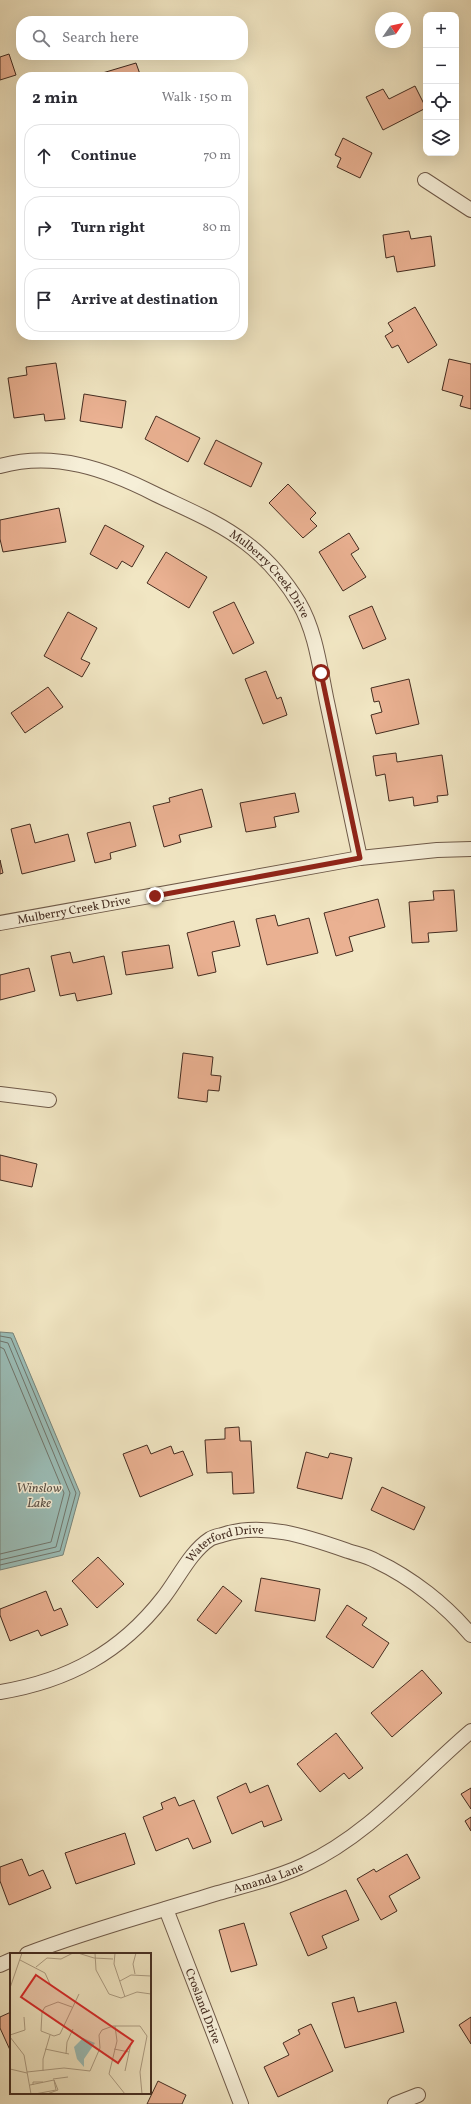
<!DOCTYPE html>
<meta charset="utf-8">
<style>
:root{--surface:#fff;--page:#f7f7f7;--text:#2b2b33;--muted:#7c7c81;--line:#e1e1e2}
body{margin:0;font-family:Vollkorn,serif;background:var(--page);color:var(--text)}
.controls{position:absolute;right:12px;top:12px;display:grid;overflow:hidden;border-radius:8px;box-shadow:0 4px 16px #0002}
.controls button{width:36px;height:36px;display:grid;place-items:center;padding:0;border:0;border-bottom:1px solid var(--line);background:var(--surface);color:var(--text);font:20px sans-serif}
.compass{position:absolute;left:375px;top:12px;width:36px;height:36px;border-radius:50%;background:var(--surface);box-shadow:0 4px 16px #0002;rotate:56deg}
.stop{position:absolute;width:12px;height:12px;margin:-9px;border:3px solid #8f2418;border-radius:50%;background:#fff}
.stop.end{background:#8f2418;border-color:#fff;box-shadow:0 1px 4px #0008}
.list{margin:0;padding:0;list-style:none}
h2{display:flex;justify-content:space-between;align-items:center;height:52px;margin:0;padding:0 16px;font-size:17px}
h2 small{font-size:13px;font-weight:400;color:var(--muted)}
.list li{display:grid;grid-template-columns:26px 1fr auto;gap:12px;align-items:center;box-sizing:border-box;height:64px;margin:0 8px 8px;padding:0 8px;border:1px solid var(--line);border-radius:16px}
.list b{display:block;font-size:15px;white-space:nowrap}
.list em{font-size:13px;font-style:normal;color:var(--muted)}
.icon{flex:none;width:22px;height:22px;fill:none;stroke:currentColor;stroke-width:2;stroke-linecap:round;stroke-linejoin:round}
.map{position:relative;flex:none;width:471px;height:2104px;overflow:hidden}
.search{position:absolute;background:var(--surface);box-shadow:0 4px 16px #0002;left:16px;top:16px;width:232px;height:44px;display:flex;align-items:center;gap:10px;box-sizing:border-box;padding:0 14px;border-radius:16px;color:var(--muted);font-size:15px}
.panel{position:absolute;background:var(--surface);box-shadow:0 4px 16px #0002;left:16px;top:72px;width:232px;height:268px;border-radius:16px}
.map>svg:first-child{display:block}
.water{fill:#9bbeb8;stroke:#78847b}
.lines{fill:none;stroke-linecap:round;stroke-linejoin:round}
.shore{stroke:#70756c;stroke-width:1}
.building{fill:#eab192;stroke:#442c20}
.street-casing{stroke:#6f5a49;stroke-width:16}
.street{stroke:#f6efd8;stroke-width:14}
.route{stroke:#8f2418;stroke-width:5}
.labels{text-anchor:middle;stroke-width:3;stroke-linejoin:round;paint-order:stroke}
.street-label{font-size:12px;fill:#442c20;stroke:#f6efd8}
.water-label{font-size:13px;font-style:italic;fill:#5a5046;stroke:#f6efd8}
.inset-road{fill:none;stroke:#ac9c82;stroke-width:1}
.view{fill:#d62828;fill-opacity:0.15;stroke:#d62828;stroke-width:2}
.inset-edge{fill:none;stroke:#442c20;stroke-width:2}
</style>
<div class="map">
<svg width="471" height="2104" viewBox="0 0 471 2104">
<rect width="100%" height="100%" fill="#f1e6c3"/>
<filter id="stains"><feTurbulence type="fractalNoise" baseFrequency=".005" numOctaves="4"/><feColorMatrix values="0 0 0 0 .2 0 0 0 0 .09 0 0 0 0 .02 0 0 0 .5 -.17"/></filter>
<radialGradient id="worn" r=".72"><stop offset=".6" stop-color="#630" stop-opacity="0"/><stop offset="1" stop-color="#630" stop-opacity=".3"/></radialGradient>
<path class="water" d="M0,1332L13,1333L80,1493L63,1555L0,1570Z"/>
<g class="lines">
<path class="shore" d="M0,1336L11,1338L76,1493L60,1551L0,1565
M0,1341L8,1343L70,1493L56,1547L0,1560
M0,1347L4,1349L64,1493L51,1542L0,1554"/>
</g>
<path class="building" d="M9,54L16,75L0,80V57Z
M136,63L141,77H89Z
M415,86L426,108L383,130L366,97L383,89L389,99Z
M343,138L372,153L360,178L337,167L341,158L335,155Z
M409,231L411,239L431,236L435,266L397,272L394,256L386,258L383,235Z
M415,307L437,345L408,363L398,345L392,348L385,336L393,331L388,323Z
M449,359L471,364V409L460,406L463,396L442,390Z
M56,363L65,419L45,421L44,414L14,418L8,378L27,375L26,367Z
M84,394L126,401L122,428L80,421Z
M156,416L200,438L188,462L145,439Z
M216,440L262,463L251,487L204,464Z
M288,484L316,513L310,519L317,526L303,538L269,503Z
M59,508L66,542L3,552L0,539V520Z
M105,525L144,546L132,567L122,561L117,569L90,554Z
M349,533L359,549L351,554L366,577L343,591L319,552Z
M166,552L207,577L189,608L147,583Z
M234,602L254,643L233,654L213,612Z
M372,606L386,639L363,649L349,616Z
M68,612L97,628L81,659L90,663L82,677L44,656Z
M266,671L277,699L281,697L287,715L263,724L245,679Z
M409,679L419,724L376,734L371,715L382,712L379,701L374,702L371,688Z
M48,687L63,707L25,733L11,713Z
M396,753L397,762L442,755L448,795L437,796L438,802L414,806L413,797L389,801L385,774L376,776L373,756Z
M202,789L212,827L179,835L181,842L164,847L153,806L170,802L169,798Z
M295,793L299,812L274,817L276,827L246,832L240,803Z
M130,822L136,846L110,853L111,859L95,863L87,833Z
M30,824L35,843L68,834L75,861L22,874L11,829Z
M0,860L3,873L0,874Z
M454,890L457,931L428,933L429,942L412,943L409,902L434,900L433,891Z
M378,899L385,927L349,937L353,951L336,956L324,913Z
M275,915L278,926L309,918L318,953L267,965L256,919Z
M234,921L240,946L212,952L216,972L198,976L187,933Z
M169,945L173,968L126,975L122,952Z
M70,952L73,963L104,956L112,994L77,1001L75,993L60,996L51,956Z
M29,968L35,991L0,1000V975Z
M183,1053L213,1057L211,1075L221,1076L219,1091L208,1090L207,1102L178,1098Z
M0,1155L37,1164L32,1187L0,1180Z
M239,1427L240,1441H251L254,1493L233,1494L232,1472L207,1473L205,1440L225,1439V1428Z
M147,1445L151,1454L171,1446L174,1454L183,1451L193,1475L140,1497L123,1454Z
M306,1452L328,1458L330,1453L352,1458L342,1499L297,1488Z
M382,1487L425,1507L414,1530L371,1510Z
M98,1557L124,1584L97,1608L72,1581Z
M261,1578L320,1589L315,1621L255,1611Z
M223,1586L242,1601L216,1634L197,1620Z
M46,1591L54,1611L61,1608L68,1625L41,1636L38,1630L10,1641L0,1615V1609Z
M347,1605L367,1618L362,1625L389,1643L373,1668L326,1637Z
M422,1670L442,1693L392,1737L371,1713Z
M336,1733L363,1768L349,1779L344,1773L320,1792L297,1764Z
M246,1783L250,1793L268,1785L282,1820L264,1827L262,1821L232,1834L217,1797Z
M471,1788V1809L461,1794Z
M175,1797L179,1806L194,1800L211,1842L193,1849L188,1838L156,1851L143,1817L163,1809L161,1803Z
M471,1817V1831L465,1821Z
M125,1833L135,1864L76,1884L65,1853Z
M407,1854L420,1878L389,1896L397,1911L381,1920L357,1879L374,1869L376,1872Z
M22,1859L29,1876L43,1870L51,1888L9,1905L0,1881V1867Z
M346,1890L359,1920L322,1936L327,1948L308,1956L290,1913Z
M244,1923L257,1965L231,1972L219,1930Z
M354,1997L358,2012L396,2002L404,2032L345,2048L332,2003Z
M11,2012V2049L10,2050L0,2028V2017Z
M471,2017V2044L459,2025Z
M311,2024L333,2071L278,2097L264,2067L289,2055L283,2043L300,2034L298,2030Z
M158,2081L186,2095L182,2104H147Z"/>
<g class="lines">
<g class="street-casing">
<g id="street">
<path d="M425,180L471,210"/>
<path id="s1" d="M0,466C55,451 106,469 155,494C186,509 219,522 246,543C267,559 285,580 299,603C316,632 320,669 327,702C338,754 349,806 360,858"/>
<path id="s2" d="M0,923L360,858L437,850L471,849"/>
<path d="M0,1094L49,1100"/>
<path id="s3" d="M0,1692C68,1681 121,1652 163,1598C178,1579 190,1552 210,1539C213,1537 218,1536 222,1535C263,1521 308,1537 348,1551C357,1554 368,1556 376,1561C412,1578 446,1605 471,1635"/>
<path id="s4" d="M166,1909L241,2104"/>
<path id="s5" d="M27,1954C89,1930 154,1913 218,1893C246,1885 277,1878 304,1865C369,1835 417,1777 471,1731"/>
<path d="M0,1965L11,1960"/>
<path d="M395,2104L418,2095"/>
</g>
</g>
<use href="#street" class="street"/>
</g>
<g class="lines">
<path class="route" d="M155,896L360,858L321,673"/>
</g>
<g class="labels">
<g class="street-label">
<text dy="4" stroke="none"><textPath href="#s1" startOffset="304">Mulberry Creek Drive</textPath></text>
<text dy="4" stroke="none"><textPath href="#s2" startOffset="75">Mulberry Creek Drive</textPath></text>
<text dy="4" stroke="none"><textPath href="#s3" startOffset="281">Waterford Drive</textPath></text>
<text dy="4" stroke="none"><textPath href="#s5" startOffset="253">Amanda Lane</textPath></text>
<text dy="4" stroke="none"><textPath href="#s4" startOffset="104">Crosland Drive</textPath></text>
</g>
<g class="water-label">
<text x="39" y="1492">Winslow<tspan x="39" dy="15">Lake</tspan></text>
</g>
</g>
<g transform="translate(10 1953)">
<rect width="141" height="141" fill="#f1e6c3"/>
<path d="M73,85L85,90L74,106V114L67,106L64,94Z" fill="#9bbeb8"/>
<path class="inset-road" d="M68,0L84,5L103,6M85,0L86,17L99,41L111,45L127,39L141,41M105,0L104,11L115,44M10,7L35,20L40,31M26,14L37,5L51,6L63,0M125,21L123,11L126,0M110,28L121,22L141,23M0,35L12,0M62,54L48,49L35,54L32,59L31,78L44,83L50,81L69,41M105,73L107,88L99,121L115,141M0,82L15,77L14,64M0,84L14,102L21,141M35,96L59,101M104,96L119,99M56,101L57,89L63,76M0,116L17,120M33,118V106L40,82M115,118L121,90M17,119L54,115L80,118L90,95L89,82L92,77L103,73H130L137,83L130,119L132,141M43,126L58,124M20,132L44,127M23,132V129H33M25,141L46,137L44,127M37,141L48,137L44,127"/>
<path class="view" d="M26,22L123,88L108,110L11,44Z"/>
<rect width="141" height="141" class="inset-edge"/>
</g>
<rect width="100%" height="100%" filter="url(#stains)"/>
<rect width="100%" height="100%" fill="url(#worn)"/>
</svg>
<div class="controls">
<button>+</button>
<button>−</button>
<button><svg class="icon" aria-label="locate" viewBox="0 0 24 24"><circle cx="12" cy="12" r="6"/><path d="M12 2v4M12 18v4M2 12h4M18 12h4"/></svg></button>
<button><svg class="icon" aria-label="layers" viewBox="0 0 24 24"><path d="M12 4l9 5-9 5-9-5zM3 14l9 5 9-5"/></svg></button>
</div>
<svg class="compass" viewBox="-18 -18 36 36"><path d="M0-13l5 13h-10z" fill="#e53935"/><path d="M0 13l5-13h-10z" fill="#7c7c81"/></svg>
<div class="stop" style="left:321px;top:673px"></div>
<div class="stop end" style="left:155px;top:896px"></div>
<div class="search"><svg class="icon" aria-label="search" viewBox="0 0 24 24"><circle cx="10" cy="10" r="6"/><path d="M15 15l6 6"/></svg>Search here</div>
<section class="panel">
<h2>2 min<small>Walk · 150 m</small></h2>
<ul class="list">
<li><svg class="icon" aria-label="ahead" viewBox="0 0 24 24"><path d="M12 20V5M6 11l6-6 6 6"/></svg><div><b>Continue</b></div><em>70 m</em></li>
<li><svg class="icon" aria-label="right" viewBox="0 0 24 24"><path d="M7 20v-9h11M14 6l5 5-5 5"/></svg><div><b>Turn right</b></div><em>80 m</em></li>
<li><svg class="icon" aria-label="arrive" viewBox="0 0 24 24"><path d="M6 21V4h12l-3 4 3 4H6"/></svg><div><b>Arrive at destination</b></div></li>
</ul>
</section>
</div>
